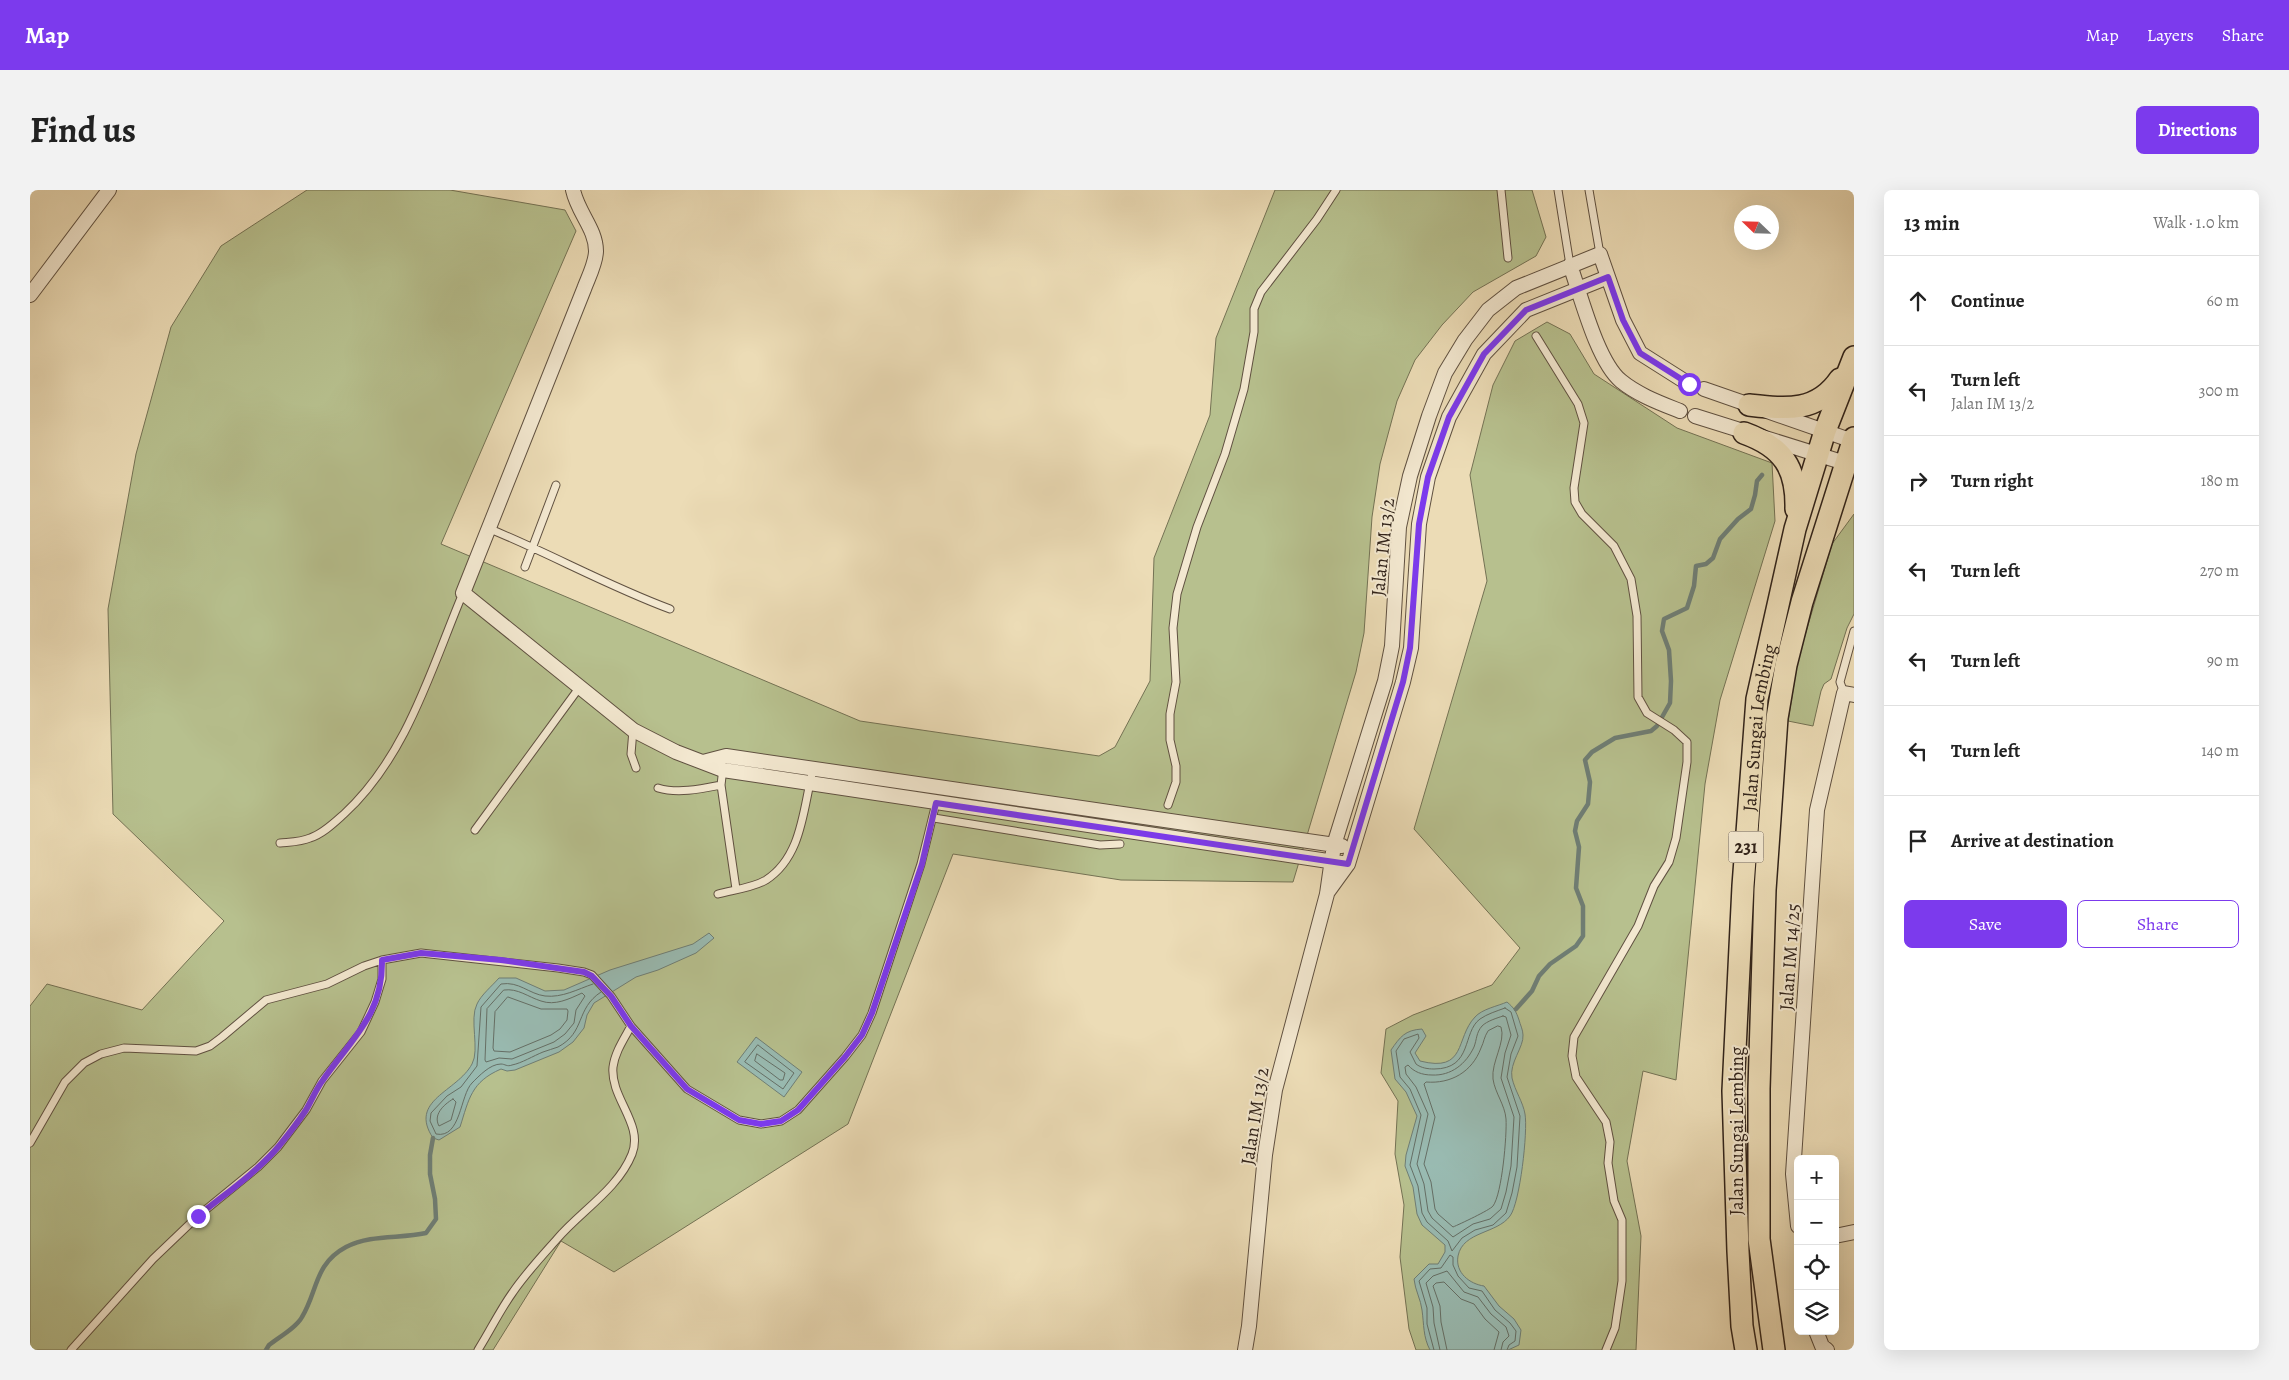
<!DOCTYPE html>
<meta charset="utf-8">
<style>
:root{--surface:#fff;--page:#f2f2f2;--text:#222;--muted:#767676;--line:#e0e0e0;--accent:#7c3aed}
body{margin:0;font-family:Alegreya,serif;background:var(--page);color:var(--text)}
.controls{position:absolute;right:15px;bottom:15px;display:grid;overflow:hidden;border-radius:8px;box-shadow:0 5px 20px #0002}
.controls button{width:45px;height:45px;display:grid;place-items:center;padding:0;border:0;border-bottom:1px solid var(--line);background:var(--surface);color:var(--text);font:25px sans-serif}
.compass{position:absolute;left:1704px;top:15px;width:45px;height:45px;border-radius:50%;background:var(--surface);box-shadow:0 5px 20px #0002;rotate:293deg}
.stop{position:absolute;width:15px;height:15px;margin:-11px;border:4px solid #7c3aed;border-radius:50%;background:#fff}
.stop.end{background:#7c3aed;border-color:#fff;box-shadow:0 1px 5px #0008}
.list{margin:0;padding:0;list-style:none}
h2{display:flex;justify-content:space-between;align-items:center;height:65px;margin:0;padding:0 20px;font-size:21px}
h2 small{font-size:16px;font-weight:400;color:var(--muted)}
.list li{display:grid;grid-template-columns:32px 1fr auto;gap:15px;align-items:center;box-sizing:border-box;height:90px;padding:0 20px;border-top:1px solid var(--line)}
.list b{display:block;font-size:19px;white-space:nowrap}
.list p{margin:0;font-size:16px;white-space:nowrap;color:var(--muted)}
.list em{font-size:16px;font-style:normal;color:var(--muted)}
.actions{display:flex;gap:10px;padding:15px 20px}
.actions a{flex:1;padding:11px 0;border:1px solid var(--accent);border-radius:8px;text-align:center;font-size:18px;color:var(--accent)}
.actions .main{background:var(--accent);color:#fff}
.icon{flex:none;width:28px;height:28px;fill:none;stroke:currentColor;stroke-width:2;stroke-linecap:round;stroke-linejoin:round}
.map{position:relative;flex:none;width:1824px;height:1160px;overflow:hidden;border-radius:8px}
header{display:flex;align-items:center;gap:30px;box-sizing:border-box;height:70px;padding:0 25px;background:var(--accent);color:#fff}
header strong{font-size:24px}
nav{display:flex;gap:28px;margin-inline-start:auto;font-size:18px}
.intro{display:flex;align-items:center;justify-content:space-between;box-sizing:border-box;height:120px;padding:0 30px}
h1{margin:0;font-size:35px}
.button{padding:12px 22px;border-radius:8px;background:var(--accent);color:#fff;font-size:18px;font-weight:700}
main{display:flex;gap:30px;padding:0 30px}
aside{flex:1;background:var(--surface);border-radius:8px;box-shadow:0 5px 20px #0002}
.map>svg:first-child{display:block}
.green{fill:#b7c08e;stroke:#747254}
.water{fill:#99bbb2;stroke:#6f7e75}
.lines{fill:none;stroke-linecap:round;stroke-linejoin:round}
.shore{stroke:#656f66;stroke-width:1}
.stream{stroke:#6f7e75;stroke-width:4.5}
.service-casing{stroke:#605141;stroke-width:9}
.minor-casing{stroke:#605141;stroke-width:16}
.primary-casing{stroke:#31231a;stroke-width:24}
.service{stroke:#f3e8d0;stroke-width:7}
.minor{stroke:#f3e8d0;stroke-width:14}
.primary{stroke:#ecdcb6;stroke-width:21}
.route{stroke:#7c3aed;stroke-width:6}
.labels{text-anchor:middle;stroke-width:4;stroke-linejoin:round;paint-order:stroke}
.shield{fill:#f3e8d0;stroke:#6b5e51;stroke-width:1}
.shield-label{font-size:18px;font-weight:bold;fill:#31231a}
.street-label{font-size:19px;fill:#31231a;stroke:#f3e8d0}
</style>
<header>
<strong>Map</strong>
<nav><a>Map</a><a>Layers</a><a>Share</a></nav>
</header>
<div class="intro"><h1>Find us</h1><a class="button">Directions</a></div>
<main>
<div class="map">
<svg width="1824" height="1160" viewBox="0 0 1824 1160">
<rect width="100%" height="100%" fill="#ecdcb6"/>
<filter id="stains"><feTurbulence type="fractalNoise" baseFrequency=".004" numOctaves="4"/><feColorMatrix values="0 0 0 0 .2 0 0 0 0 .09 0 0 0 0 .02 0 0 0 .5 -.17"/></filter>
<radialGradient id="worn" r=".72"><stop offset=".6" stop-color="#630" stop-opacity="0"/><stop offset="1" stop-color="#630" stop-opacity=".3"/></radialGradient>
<path class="green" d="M277,0H420L535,20L546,41L411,354L830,531L1069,566L1085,557L1120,491L1124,368L1180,225L1186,148L1245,0H1502L1516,47L1506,66L1443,102L1412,135L1385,170L1367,211L1350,274L1342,327L1334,443L1326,482L1263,692L1091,690L923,664L818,934L584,1082L531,1051L463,1160H0V816L17,794L112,820L194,731L83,624L78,419L106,264L141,137L191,56Z
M1517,132L1540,144L1564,184L1647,238L1742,273L1745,331L1690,510L1675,594L1646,890L1613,881L1597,971L1611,1046L1606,1160H1386L1379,1139L1370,1067L1374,1015L1365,964L1368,911L1351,883L1356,839L1383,825L1462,795L1490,758L1384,639L1457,391L1440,285L1463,195L1485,151Z
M1824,324V424L1817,438L1801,489L1794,494L1791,501L1783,536L1758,531L1768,469L1802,354Z"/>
<path class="water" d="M679,743L684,748L666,763L628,780L606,787L564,813L557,825L554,838L543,852L529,862L485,880L477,881L471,879C441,892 439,909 430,937L409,950L403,948C378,910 427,902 442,874C450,860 439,829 447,814C451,805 462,796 469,788H486L515,801L534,800L580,780L663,754Z
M1477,812C1484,818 1486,821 1489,830C1490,834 1493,840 1493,845C1494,857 1479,873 1482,888C1485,901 1493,912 1495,924C1498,941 1490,1013 1480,1026C1467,1044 1433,1041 1428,1066C1425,1083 1440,1094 1454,1096L1469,1116L1484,1129L1491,1140L1489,1155L1478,1160H1400C1393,1147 1394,1134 1392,1120C1391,1110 1385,1100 1384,1089L1399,1074H1408L1415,1062V1055L1392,1035L1387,1024L1383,997L1375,976L1376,965L1387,926L1376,902L1365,889L1361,860C1370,847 1375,840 1392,839L1396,846L1385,863L1390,871C1437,883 1425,848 1445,827C1452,819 1468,816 1477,812Z
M726,847L772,882L754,907L707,872Z"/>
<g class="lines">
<path class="shore" d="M563,794C548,799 532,808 515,806C499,804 489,791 471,794L451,817L447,876L431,897L417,906L401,923L400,931L406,944C431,949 430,905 442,893C449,886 460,874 471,874C475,874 477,877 482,875C492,873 503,866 513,862C518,860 523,859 528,857C556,842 545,819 571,802
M474,800C488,798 498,807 511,811C525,816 539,809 552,803L555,806L546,820L544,833L535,844L524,852L482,869L469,868L456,872L455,870L457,819Z
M478,807L511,819H537L538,821L537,830L530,839L521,845L480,862L464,861L463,858L465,822Z
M1475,818L1481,822L1488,846L1481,864L1477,887L1490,926L1487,977L1482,1003L1476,1023L1463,1035L1445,1040L1432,1048L1422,1061L1418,1051L1397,1032L1392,1023L1388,996L1380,975L1391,925L1380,899L1370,887L1366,861L1374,849L1388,844L1389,848L1380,862L1386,874C1391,878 1398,879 1404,879C1443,879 1432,842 1450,829C1457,824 1467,821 1475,818Z
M1473,826L1476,827L1481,845L1475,863L1471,888L1484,927L1481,976L1476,1002L1471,1019L1460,1029L1443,1034L1423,1047L1402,1028L1398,1021L1394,994L1387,974L1398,924L1386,897L1376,884L1375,877L1378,875C1384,882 1392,885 1402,885C1421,886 1436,874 1444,857C1447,849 1446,843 1452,836C1457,831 1467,828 1473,826Z
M1468,836L1471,837C1476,852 1461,872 1463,889C1465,903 1475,915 1476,929C1477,945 1472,1004 1463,1016C1460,1020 1430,1034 1423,1037L1408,1024L1405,1019L1401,992L1394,974L1405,927L1394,894L1396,892C1421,894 1442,882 1451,858C1454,852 1454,847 1458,841Z
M728,855L764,883L753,899L715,872Z
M727,864L755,883L753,890H750L725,871Z
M423,909L426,912L421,930L409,936C403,925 413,915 423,909Z
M1404,1160L1397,1134V1118L1389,1091L1400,1079L1411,1078L1420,1065L1423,1067V1075L1428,1086L1439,1098L1452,1101L1465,1120L1480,1133L1486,1141L1485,1151L1479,1155L1477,1160
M1410,1160L1404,1133L1403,1117L1396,1093L1403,1086L1417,1081L1434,1102L1448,1107L1461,1124L1476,1137L1479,1146L1473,1152L1471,1160
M1417,1160L1411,1132L1410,1116L1403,1096L1406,1093L1414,1092L1431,1109L1444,1114L1455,1129L1469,1142L1464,1160"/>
<path class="stream" d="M1486,819L1502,801L1509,786L1520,774L1546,756L1553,746V716L1546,698L1549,657L1545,641L1547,631L1558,614L1560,592L1555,570L1562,562L1585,548L1621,541L1627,536L1640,513L1641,491L1639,460L1632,441L1634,429L1657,418L1664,396L1666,376L1676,374L1683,368L1690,349L1708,329L1721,319L1725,305L1727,291L1732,285
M236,1160L239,1155C249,1147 266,1138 272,1127C288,1101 284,1074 316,1057C341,1044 370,1049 396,1043L406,1029L405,1009L400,984V965L403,948"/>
<g class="service-casing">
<path id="service" d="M1471,0L1478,68
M1528,0L1540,75
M1559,0L1570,64
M1506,146L1548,214L1554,233L1544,298L1545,312L1552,324L1584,356L1601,389L1607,426L1608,507L1617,523L1644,540L1657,552V572L1646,648L1639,672L1624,696L1608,736L1544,847L1542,866L1546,887L1576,932L1580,952L1578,973L1584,1011L1592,1030V1091L1585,1138L1576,1160
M460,339C521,364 578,396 640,419
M495,377L526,295
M1814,503L1810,492L1824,441
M603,540L601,564L606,578
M693,578L691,595L706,699
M628,598C648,604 671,599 691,595
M1138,615L1146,592V576L1140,550V524L1146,492L1143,438L1147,404L1167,337L1195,264L1214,199L1224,142V119L1231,102L1287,29L1306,0
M904,628L1070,655L1090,654
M445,640L549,498
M250,653C259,652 271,652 280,648C293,644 305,632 314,624C377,566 401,479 433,403
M688,704C702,700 723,698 736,690C773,666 773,617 783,580
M0,953L35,892L54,873L71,864L94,858L166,861L180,856L192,847L236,810L297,794L334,776L352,770L391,763L528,778L554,782L562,785L581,806L601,836L657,899L709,930L731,934L751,931L768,920L815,867L832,845L842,823L891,674L906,613
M41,1160L123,1069L168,1026L228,977L248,957L276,920L292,891L331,842L345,812L352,789V770
M448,1160C460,1141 470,1120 483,1102C496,1083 512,1066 527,1049C551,1021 588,999 602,964C614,934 580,908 583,877C585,862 594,849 601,836"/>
</g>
<g class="minor-casing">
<path id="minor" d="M543,0C548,23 566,39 566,61C566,73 558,88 554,99L433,403L603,540L646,562L693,580L1318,674
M1540,75C1551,106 1567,171 1591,191C1608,205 1630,213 1650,221
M0,105L79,0
M1674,199L1823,251
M1665,226L1815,273
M673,572L696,566L1312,656
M1297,703L1318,674L1373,492L1381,458L1389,334L1398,287L1419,227L1454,164L1496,120L1578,87
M1768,1036L1763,984L1787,620L1814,503L1824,505
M1805,1046L1824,1042
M1786,1141L1792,1156L1797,1160
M1215,1160L1219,1136L1235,965L1245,900L1297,704L1304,655L1355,491L1362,456L1369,337L1380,286L1399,226L1415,183L1435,150L1458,120L1486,98L1570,64L1593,130L1610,163L1659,194"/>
</g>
<g class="primary-casing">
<g id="primary">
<path d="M1719,215C1756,219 1787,223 1810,189"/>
<path d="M1714,243C1753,257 1767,278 1766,319"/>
<path id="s1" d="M1716,1160L1712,1136L1708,1061L1703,901L1713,696L1727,509L1765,339L1795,241L1824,167"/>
<path d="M1744,1160L1729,1049V899L1735,700L1747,528L1756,475L1772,412L1824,248"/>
</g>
</g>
<use href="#service" class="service"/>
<use href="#minor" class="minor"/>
<use href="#primary" class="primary"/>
</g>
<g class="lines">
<path class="route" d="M168,1026C195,1004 226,983 249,956C258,945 268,932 276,920C282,910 286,899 293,890C322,848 353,825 352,770L391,763L471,770L554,782L562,786L581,806L601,836L657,899L709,930L731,934L751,931L768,920L815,867L832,845L842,823L892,674L906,613L1318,674L1373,492L1380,458L1389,334L1398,287L1419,227L1454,164L1496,120L1578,87L1593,130L1610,163L1659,194"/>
</g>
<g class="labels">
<rect class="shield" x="1698.5" y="641.5" width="35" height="31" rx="4"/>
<g class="shield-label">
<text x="1716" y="663">231</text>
</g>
<g class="street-label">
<text transform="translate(1352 357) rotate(-84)" y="7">Jalan IM 13/2</text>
<text dy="7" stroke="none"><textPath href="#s1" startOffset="624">Jalan Sungai Lembing</textPath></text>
<text transform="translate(1759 767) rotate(-86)" y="7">Jalan IM 14/25</text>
<text transform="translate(1224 926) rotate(-81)" y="7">Jalan IM 13/2</text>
<text transform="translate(1706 941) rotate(-90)" y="7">Jalan Sungai Lembing</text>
</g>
</g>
<rect width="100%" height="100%" filter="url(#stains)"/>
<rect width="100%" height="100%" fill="url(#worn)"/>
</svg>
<div class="controls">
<button>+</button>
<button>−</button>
<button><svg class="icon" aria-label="locate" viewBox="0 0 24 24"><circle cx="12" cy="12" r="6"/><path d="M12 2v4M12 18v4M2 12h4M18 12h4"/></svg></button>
<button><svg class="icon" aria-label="layers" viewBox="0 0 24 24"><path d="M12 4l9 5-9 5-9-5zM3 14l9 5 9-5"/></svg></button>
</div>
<svg class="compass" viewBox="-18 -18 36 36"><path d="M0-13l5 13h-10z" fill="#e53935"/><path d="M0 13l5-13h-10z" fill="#767676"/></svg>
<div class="stop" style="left:1659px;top:194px"></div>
<div class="stop end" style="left:168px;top:1026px"></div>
</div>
<aside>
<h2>13 min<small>Walk · 1.0 km</small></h2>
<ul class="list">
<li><svg class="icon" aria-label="ahead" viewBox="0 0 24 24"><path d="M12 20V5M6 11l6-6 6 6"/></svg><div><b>Continue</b></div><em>60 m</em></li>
<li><svg class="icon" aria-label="left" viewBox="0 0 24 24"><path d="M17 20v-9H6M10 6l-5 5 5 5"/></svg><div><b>Turn left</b><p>Jalan IM 13/2</p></div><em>300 m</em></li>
<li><svg class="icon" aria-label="right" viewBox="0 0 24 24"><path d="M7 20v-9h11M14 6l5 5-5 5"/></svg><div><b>Turn right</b></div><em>180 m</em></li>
<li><svg class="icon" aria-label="left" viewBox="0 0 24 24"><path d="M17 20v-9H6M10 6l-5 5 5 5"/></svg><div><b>Turn left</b></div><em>270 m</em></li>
<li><svg class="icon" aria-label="left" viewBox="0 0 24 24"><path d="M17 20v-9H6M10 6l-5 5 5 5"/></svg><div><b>Turn left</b></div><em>90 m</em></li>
<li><svg class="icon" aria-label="left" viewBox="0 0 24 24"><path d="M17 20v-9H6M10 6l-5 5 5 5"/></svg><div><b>Turn left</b></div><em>140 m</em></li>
<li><svg class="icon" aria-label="arrive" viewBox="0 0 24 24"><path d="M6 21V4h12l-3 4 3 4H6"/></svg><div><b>Arrive at destination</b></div></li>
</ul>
<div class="actions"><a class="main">Save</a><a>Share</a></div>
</aside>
</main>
